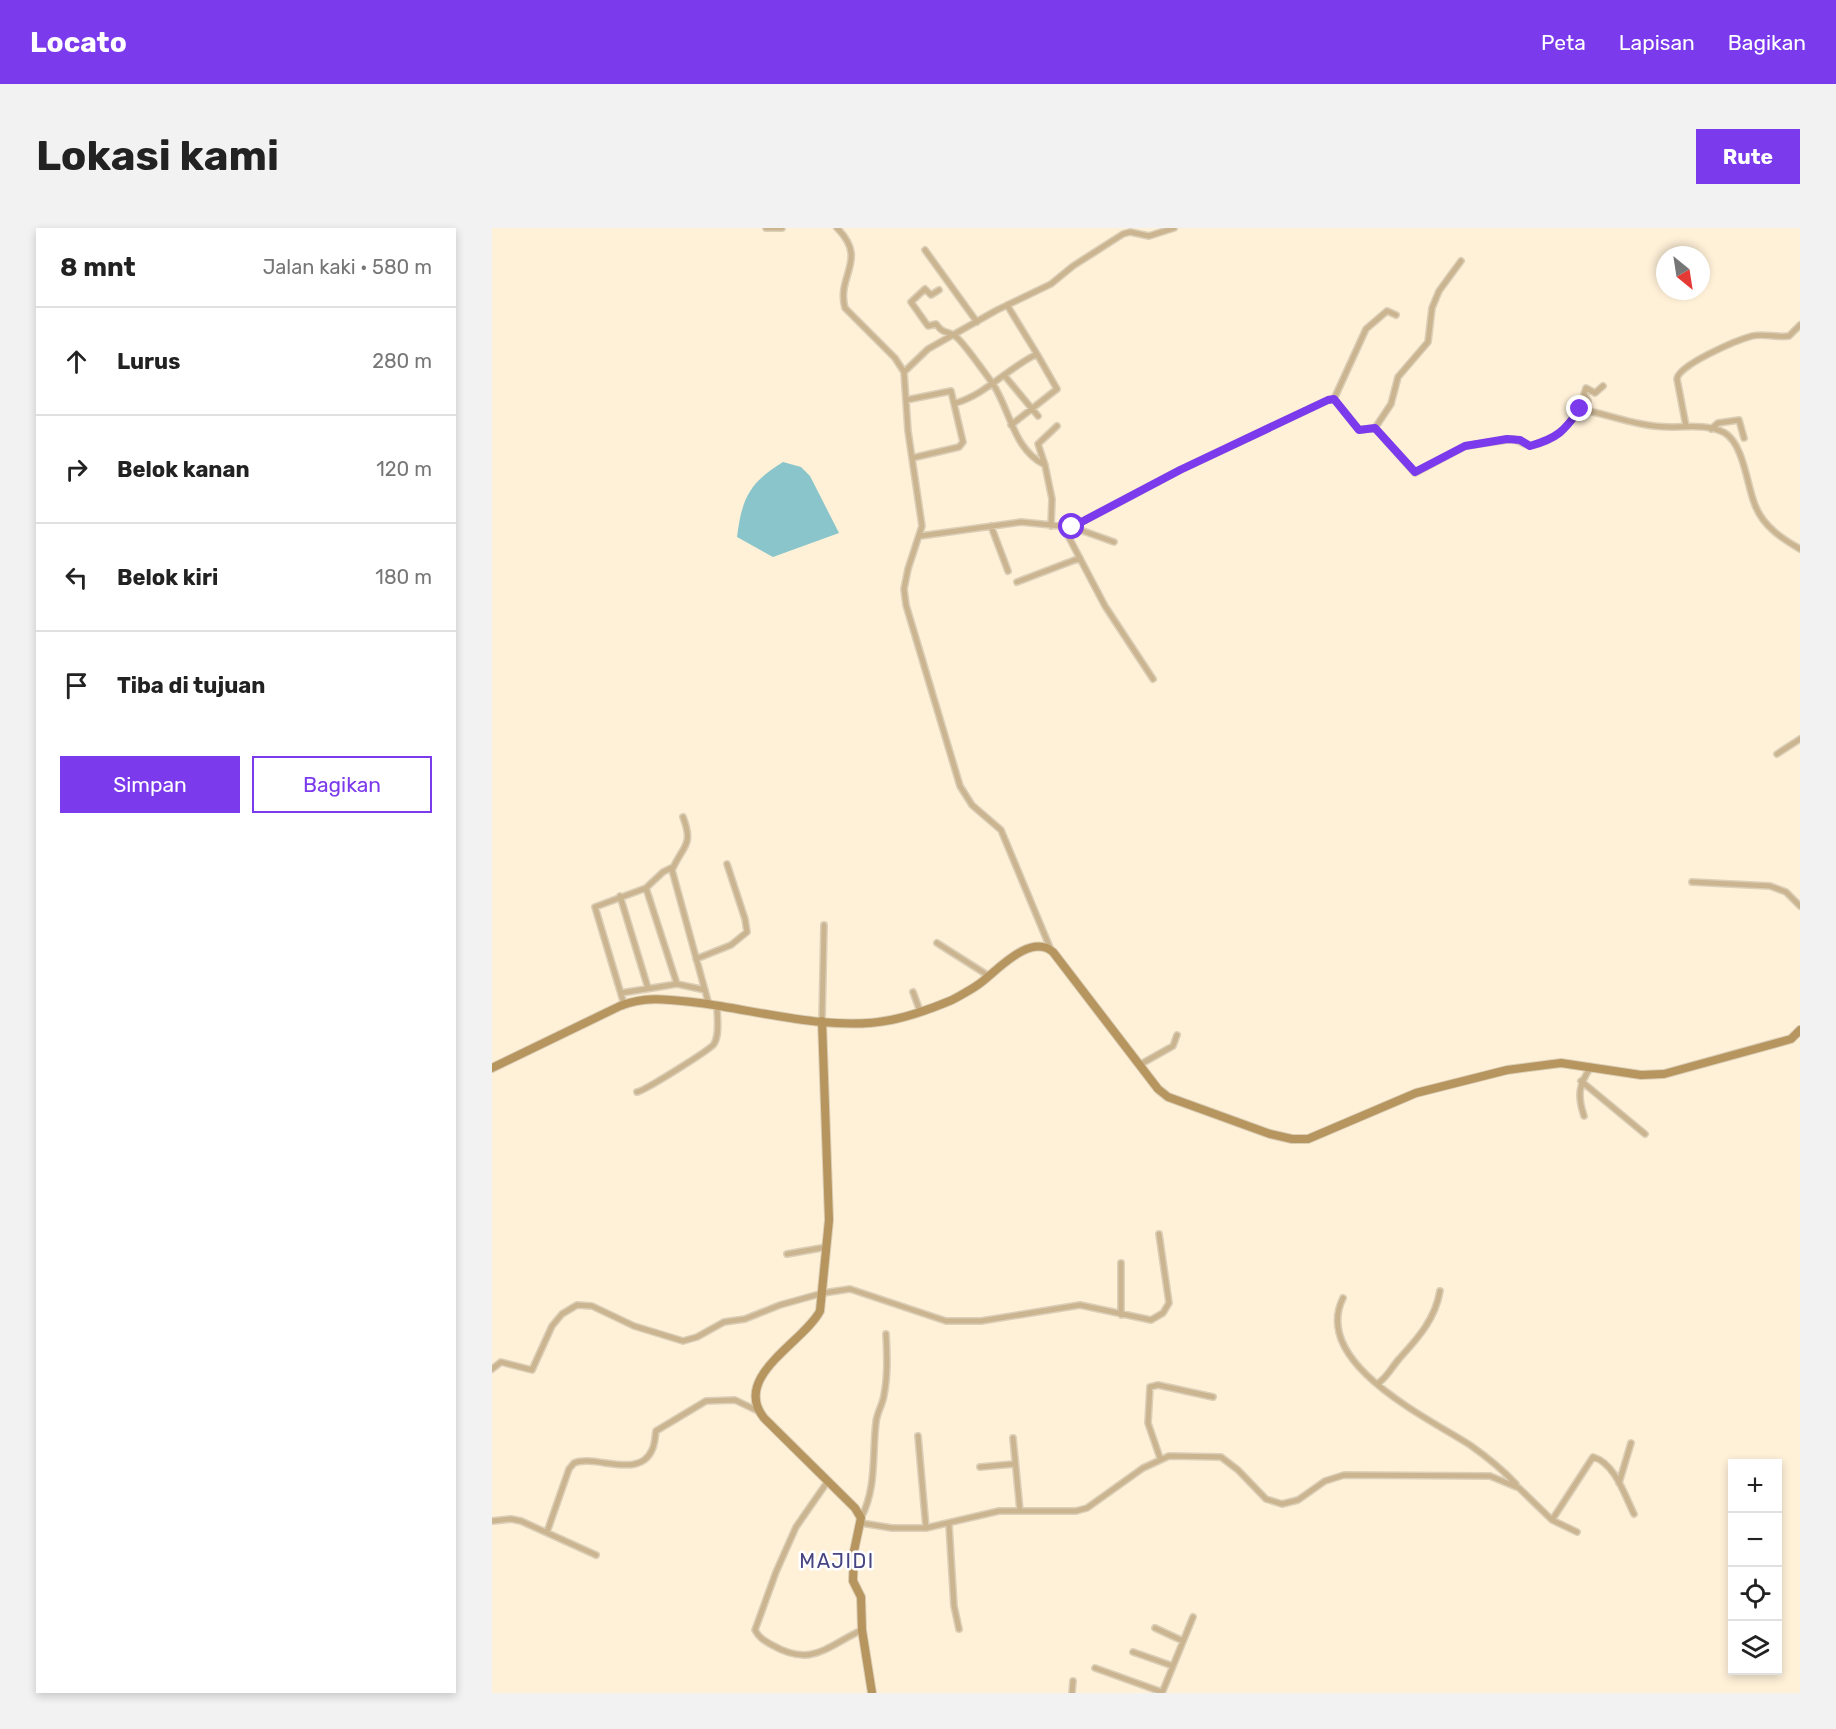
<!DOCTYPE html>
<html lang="id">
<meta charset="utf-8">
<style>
:root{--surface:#fff;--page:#f2f2f2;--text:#222;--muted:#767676;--line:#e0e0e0;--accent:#7c3aed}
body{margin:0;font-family:Rubik,sans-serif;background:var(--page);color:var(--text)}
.controls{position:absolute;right:18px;bottom:18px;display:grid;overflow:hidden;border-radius:0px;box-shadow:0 3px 9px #0003}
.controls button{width:54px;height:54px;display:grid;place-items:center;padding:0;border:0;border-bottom:2px solid var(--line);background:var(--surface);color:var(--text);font:30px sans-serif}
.compass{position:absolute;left:1164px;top:18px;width:54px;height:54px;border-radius:50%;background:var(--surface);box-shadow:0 3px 9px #0003;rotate:150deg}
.stop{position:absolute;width:18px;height:18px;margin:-14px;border:4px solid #7c3aed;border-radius:50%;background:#fff}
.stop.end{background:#7c3aed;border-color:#fff;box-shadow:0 2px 6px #0008}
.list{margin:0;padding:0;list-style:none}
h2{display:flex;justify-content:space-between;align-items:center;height:78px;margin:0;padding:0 24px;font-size:26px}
h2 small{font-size:20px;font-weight:400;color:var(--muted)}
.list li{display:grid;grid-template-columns:39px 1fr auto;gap:18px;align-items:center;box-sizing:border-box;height:108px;padding:0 24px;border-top:2px solid var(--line)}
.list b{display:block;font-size:22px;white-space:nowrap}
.list em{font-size:20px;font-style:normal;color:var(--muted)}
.actions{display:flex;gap:12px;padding:18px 24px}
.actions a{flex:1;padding:14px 0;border:2px solid var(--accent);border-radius:0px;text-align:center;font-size:21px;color:var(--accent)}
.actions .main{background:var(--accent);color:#fff}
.icon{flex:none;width:33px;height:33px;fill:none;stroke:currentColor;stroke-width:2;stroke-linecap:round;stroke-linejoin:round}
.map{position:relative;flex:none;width:1308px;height:1465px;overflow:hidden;border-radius:0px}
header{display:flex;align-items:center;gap:36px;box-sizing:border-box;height:84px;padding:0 30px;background:var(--accent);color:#fff}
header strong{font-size:28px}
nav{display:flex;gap:33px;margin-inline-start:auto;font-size:21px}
.intro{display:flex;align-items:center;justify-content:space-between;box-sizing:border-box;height:144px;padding:0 36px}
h1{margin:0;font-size:42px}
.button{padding:15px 27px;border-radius:0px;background:var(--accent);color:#fff;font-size:21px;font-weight:700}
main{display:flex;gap:36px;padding:0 36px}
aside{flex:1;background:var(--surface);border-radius:0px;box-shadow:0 3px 9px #0003}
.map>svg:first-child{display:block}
.water{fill:#8ac5cb}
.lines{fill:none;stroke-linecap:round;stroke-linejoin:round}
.street-casing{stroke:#dccfb8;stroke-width:8}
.secondary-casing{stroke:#dccfb8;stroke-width:10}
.street{stroke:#cbb591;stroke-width:5}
.secondary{stroke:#b6955f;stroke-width:8}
.route{stroke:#7c3aed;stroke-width:8}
.labels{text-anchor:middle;stroke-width:5;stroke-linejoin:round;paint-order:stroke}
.quarter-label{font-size:20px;letter-spacing:1.5px;fill:#484582;stroke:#fff}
</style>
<header>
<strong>Locato</strong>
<nav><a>Peta</a><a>Lapisan</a><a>Bagikan</a></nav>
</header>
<div class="intro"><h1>Lokasi kami</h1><a class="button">Rute</a></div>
<main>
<aside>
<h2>8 mnt<small>Jalan kaki · 580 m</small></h2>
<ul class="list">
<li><svg class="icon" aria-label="ahead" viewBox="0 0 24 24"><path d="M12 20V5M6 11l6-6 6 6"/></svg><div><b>Lurus</b></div><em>280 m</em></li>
<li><svg class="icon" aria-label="right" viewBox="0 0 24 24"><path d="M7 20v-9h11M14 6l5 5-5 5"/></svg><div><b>Belok kanan</b></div><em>120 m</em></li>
<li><svg class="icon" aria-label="left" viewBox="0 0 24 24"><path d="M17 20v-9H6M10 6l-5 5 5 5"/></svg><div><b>Belok kiri</b></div><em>180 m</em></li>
<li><svg class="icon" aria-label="arrive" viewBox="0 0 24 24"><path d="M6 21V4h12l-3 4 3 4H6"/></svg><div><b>Tiba di tujuan</b></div></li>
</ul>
<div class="actions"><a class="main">Simpan</a><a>Bagikan</a></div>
</aside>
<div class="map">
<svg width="1308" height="1465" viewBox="0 0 1308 1465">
<rect width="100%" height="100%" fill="#fff1d8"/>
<path class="water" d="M291,234L309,239L318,248L347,305L281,329L245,309C250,270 257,255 291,234Z"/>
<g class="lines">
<g class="street-casing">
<path id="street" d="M274,0H290
M345,0C377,32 344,47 353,80L403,130L412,144L416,203L430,298L416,341L412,361L414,377L468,558L480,577L509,602L559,722
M433,22L485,94
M447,62L439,67L433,61L419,74L436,98L444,96C452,107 455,102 463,108C470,112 495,148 501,156C519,184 521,221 553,237L560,271L559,298
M515,77L545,126
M412,144L436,121L505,82L559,56L581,38L631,6L638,4L657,8L682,0
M512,147L546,188
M842,171L874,101L895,83L904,87
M414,172L459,163L471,214L467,219L420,230
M464,175C494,166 516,140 545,126L565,161L519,197
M1088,181L1096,173L1092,166L1094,160L1103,165L1111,158
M1194,198L1185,151C1186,137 1245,112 1260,108C1272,105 1285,110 1297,108L1308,97
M883,200L923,245L973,218L1021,211L1038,218C1066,210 1072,203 1088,181C1119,187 1147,199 1179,199C1196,199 1217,196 1233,205C1252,217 1255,258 1263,277C1271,298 1289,310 1308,321
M1219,201L1226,195L1247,192L1252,210
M553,237L546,216L565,198
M499,298L516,343
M580,299L622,314
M572,300L613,378L661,451
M428,308L529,294L580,299L688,242L836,172L842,171L867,202L883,200L899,176L906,149L936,114L940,80L947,63L969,33
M525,354L588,330
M1285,526L1308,511
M191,589C202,618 191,617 180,642L217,777
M1200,654L1278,658L1294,664L1308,678
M128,668L156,760
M445,715L497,748
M204,731L239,717L255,704L253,691L235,636
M185,756L213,762
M421,764L428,783
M129,765L185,756L154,660
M132,776L103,679L154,660L171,644L181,639
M330,793L332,697
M649,836L681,818L685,807
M1089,853L1153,906
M145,864C154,862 219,821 222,816C228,806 225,789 225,778
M1092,888C1085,867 1087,856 1099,839
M295,1026L335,1019
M629,1035V1087
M851,1070C819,1135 936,1190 978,1217C995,1229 1010,1241 1024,1256
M0,1141L9,1134L40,1142L60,1098L70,1086L85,1077L100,1078L142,1098L191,1113L205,1109L232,1094L253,1091L288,1077L331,1065L358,1061L454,1093H489L588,1077L659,1092L671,1085L677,1075L667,1006
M885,1156C895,1150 899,1140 907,1131C925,1111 943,1092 948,1063
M426,1208L434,1300
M521,1210L528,1283
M668,1230L656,1195L658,1159L666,1157L721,1169
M488,1239L522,1236
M336,1253L304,1299L284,1344L263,1402C267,1410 273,1413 280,1417C320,1440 335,1418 370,1402
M1127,1255L1139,1215
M369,1290C385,1259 380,1227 384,1194C385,1184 391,1176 392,1167C396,1147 395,1126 394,1106
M1060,1292L1101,1229C1123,1235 1133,1268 1142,1286
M0,1293L19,1291L29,1293L104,1327
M369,1295L400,1300H434L507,1283H584L595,1280L651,1240L677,1228L729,1229L746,1242L774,1271L790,1276L806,1272L833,1253L852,1247L998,1248L1027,1260L1060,1292L1085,1304
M457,1297L462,1378L467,1401
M55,1304L77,1241L82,1235C103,1226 147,1252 160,1222C163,1216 163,1209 164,1203L214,1173L243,1172L268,1184
M663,1400L691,1413
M641,1424L681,1438
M603,1440L670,1464
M580,1465L581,1453
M670,1465L701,1389"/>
</g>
<g class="secondary-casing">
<path id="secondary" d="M330,793L337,992L328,1083C312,1114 239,1149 272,1190L363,1280L369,1290L362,1323L361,1353L369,1369L370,1402L380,1465
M0,840L128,778C155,767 180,772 208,775C268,783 340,804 399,792C419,788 441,780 460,772C469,767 479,762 487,756C504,744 538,704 561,724L666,861L676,869L778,906L800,911H816L924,865L1015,842L1069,835L1149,847L1172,846L1299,811L1308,802"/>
</g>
<use href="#street" class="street"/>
<use href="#secondary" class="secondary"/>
</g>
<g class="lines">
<path class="route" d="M580,299L688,242L836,172L842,171L867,202L883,200L923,244L973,218L1015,211L1028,212L1038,218C1066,210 1072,203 1088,181"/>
</g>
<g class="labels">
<g class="quarter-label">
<text x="345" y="1340">MAJIDI</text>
</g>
</g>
</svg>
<div class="controls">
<button>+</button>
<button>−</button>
<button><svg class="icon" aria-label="locate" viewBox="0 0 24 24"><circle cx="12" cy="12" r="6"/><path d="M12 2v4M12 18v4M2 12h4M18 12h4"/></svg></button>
<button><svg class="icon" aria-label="layers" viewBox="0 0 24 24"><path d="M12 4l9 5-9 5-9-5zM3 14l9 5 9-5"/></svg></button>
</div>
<svg class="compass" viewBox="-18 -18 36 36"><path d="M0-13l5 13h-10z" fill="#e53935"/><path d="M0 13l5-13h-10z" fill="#767676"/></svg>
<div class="stop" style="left:580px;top:299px"></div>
<div class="stop end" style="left:1088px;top:181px"></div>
</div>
</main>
